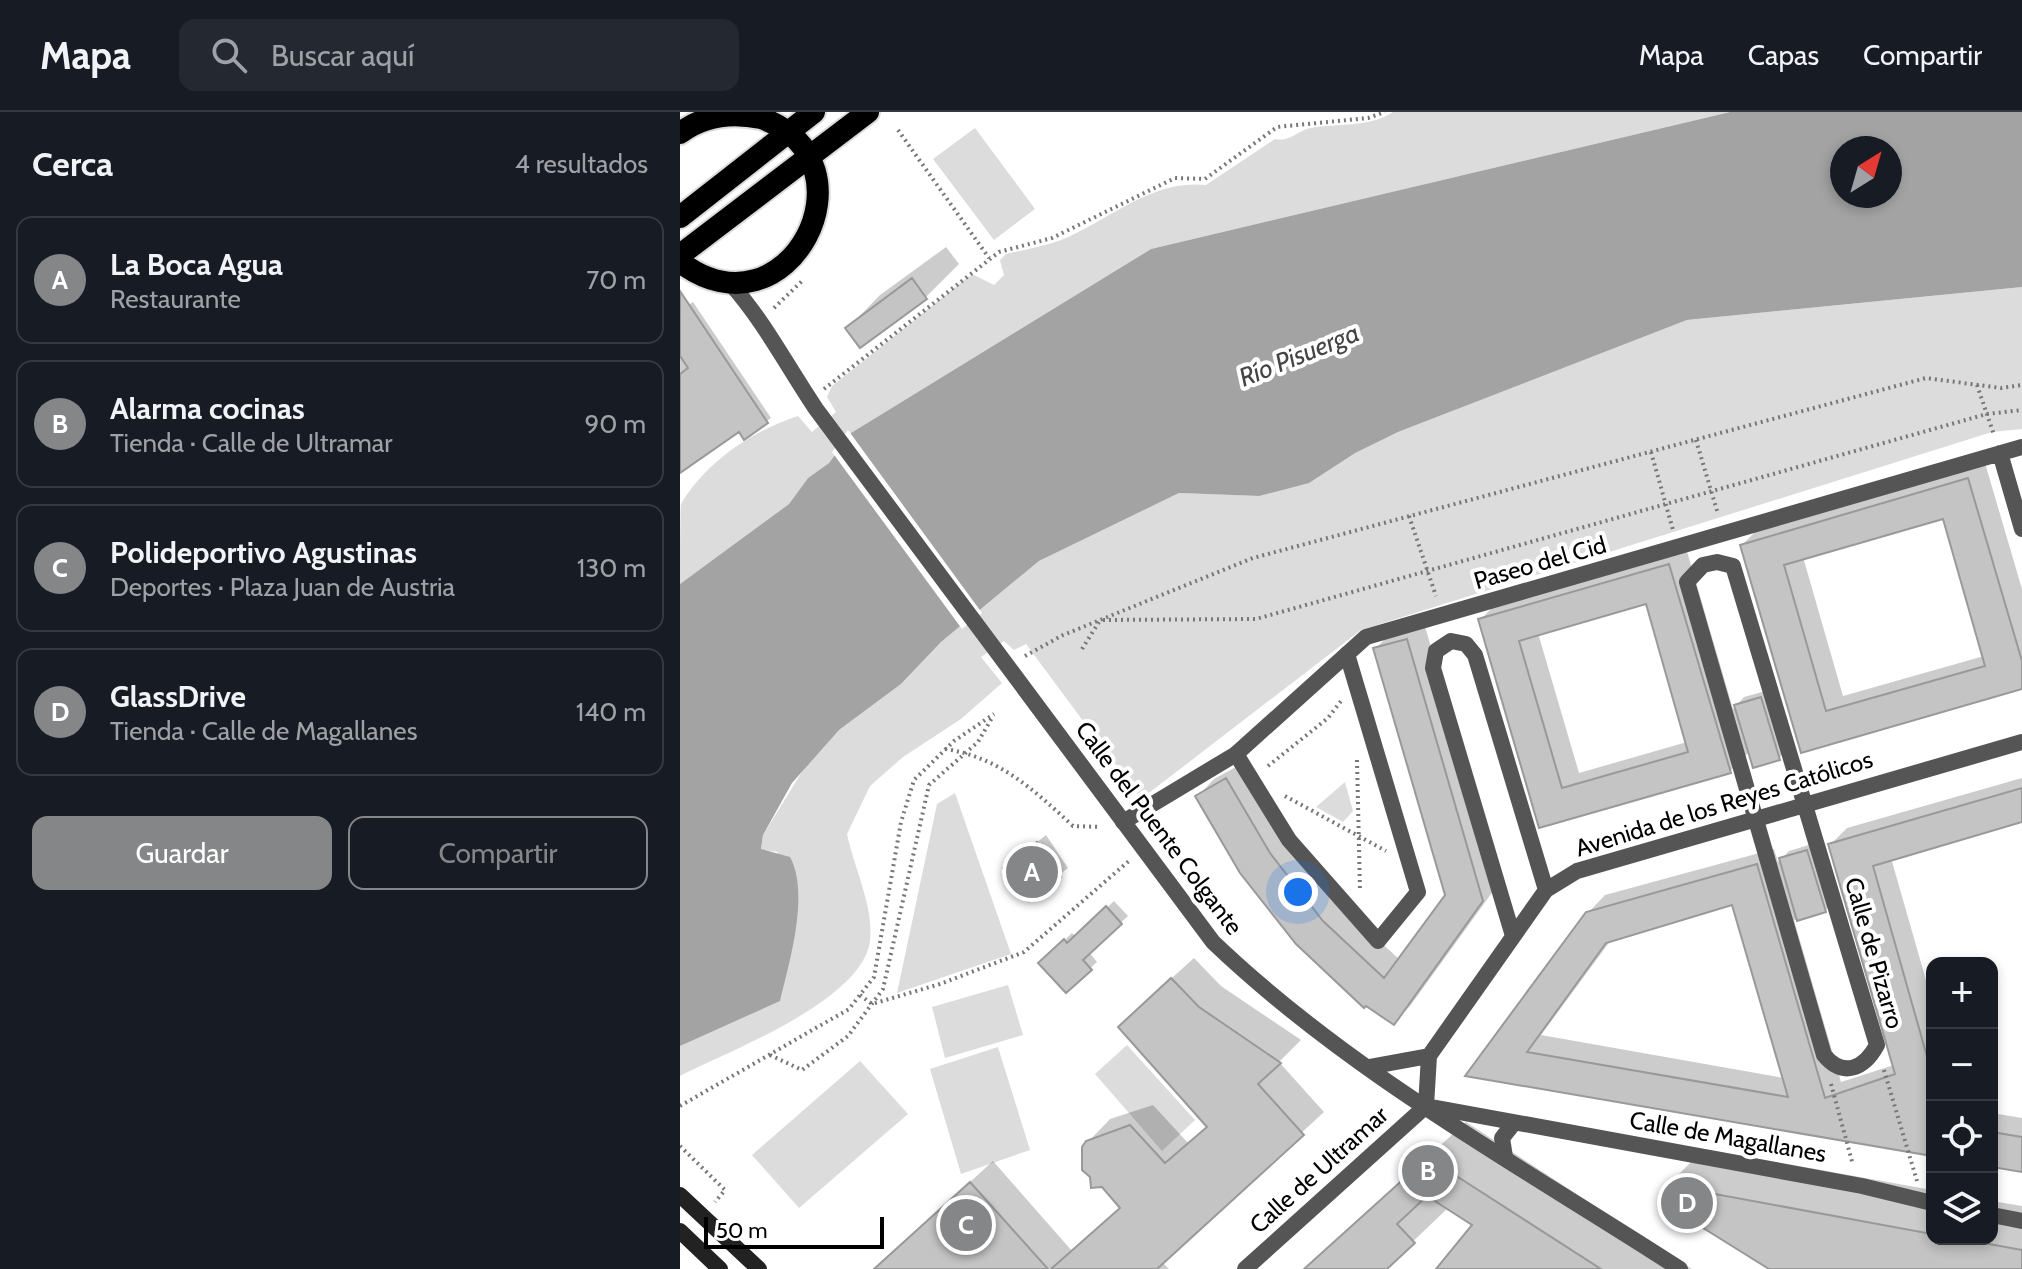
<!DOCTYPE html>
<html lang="es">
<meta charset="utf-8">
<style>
:root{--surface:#171b24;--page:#242831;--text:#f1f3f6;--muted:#9ea1a6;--line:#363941;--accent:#858687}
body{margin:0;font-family:Cabin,sans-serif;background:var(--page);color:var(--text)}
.controls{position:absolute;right:24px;bottom:24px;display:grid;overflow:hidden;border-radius:16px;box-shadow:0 4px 12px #0003}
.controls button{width:72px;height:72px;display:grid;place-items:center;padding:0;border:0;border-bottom:2px solid var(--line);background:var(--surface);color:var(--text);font:40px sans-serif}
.compass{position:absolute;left:1150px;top:24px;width:72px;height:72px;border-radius:50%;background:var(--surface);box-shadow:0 4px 12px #0003;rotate:37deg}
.scale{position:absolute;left:24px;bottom:20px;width:180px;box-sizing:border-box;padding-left:8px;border:4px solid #000;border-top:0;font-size:22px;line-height:28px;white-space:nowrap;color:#000;-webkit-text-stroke:6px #fff;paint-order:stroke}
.you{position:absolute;left:618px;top:780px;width:28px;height:28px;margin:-20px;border:6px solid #fff;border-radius:50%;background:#1a73e8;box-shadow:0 0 0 12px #1a73e833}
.badge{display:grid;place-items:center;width:52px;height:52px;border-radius:50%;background:var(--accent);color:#fff;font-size:26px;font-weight:700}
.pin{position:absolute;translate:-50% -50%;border:4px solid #fff;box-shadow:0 2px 8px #0006}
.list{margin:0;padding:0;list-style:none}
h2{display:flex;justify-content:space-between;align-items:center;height:104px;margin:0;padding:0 32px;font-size:34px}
h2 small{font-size:26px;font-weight:400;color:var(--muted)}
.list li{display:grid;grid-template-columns:52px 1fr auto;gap:24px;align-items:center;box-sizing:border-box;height:128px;margin:0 16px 16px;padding:0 16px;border:2px solid var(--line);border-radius:16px}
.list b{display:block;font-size:30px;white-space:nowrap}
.list p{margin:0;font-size:26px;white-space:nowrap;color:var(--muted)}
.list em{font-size:26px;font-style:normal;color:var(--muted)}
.actions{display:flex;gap:16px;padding:24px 32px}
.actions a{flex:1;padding:18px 0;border:2px solid var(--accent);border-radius:16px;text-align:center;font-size:28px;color:var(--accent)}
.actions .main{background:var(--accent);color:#fff}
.icon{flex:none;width:44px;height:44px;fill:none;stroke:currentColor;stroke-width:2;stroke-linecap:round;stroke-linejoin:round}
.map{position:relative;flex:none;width:1342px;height:1157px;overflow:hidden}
header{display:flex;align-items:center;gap:48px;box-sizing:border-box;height:112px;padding:0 40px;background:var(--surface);border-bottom:2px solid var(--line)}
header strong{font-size:38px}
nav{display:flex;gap:44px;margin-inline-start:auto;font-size:28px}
.search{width:560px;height:72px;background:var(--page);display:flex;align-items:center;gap:20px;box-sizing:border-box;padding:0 28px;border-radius:16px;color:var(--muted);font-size:30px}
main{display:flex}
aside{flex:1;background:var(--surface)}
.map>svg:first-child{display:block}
.green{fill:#dcdcdc}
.water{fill:#a3a3a3;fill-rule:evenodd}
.pier{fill:#fff}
.shadow{fill:#0003;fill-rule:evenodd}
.building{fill:#c4c4c4;stroke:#999;stroke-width:2;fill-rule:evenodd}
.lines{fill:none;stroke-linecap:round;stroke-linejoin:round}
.trunk-casing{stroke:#dbdbdb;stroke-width:26}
.path{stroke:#777;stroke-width:4;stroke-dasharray:2 4;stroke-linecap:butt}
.pedestrian{stroke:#555;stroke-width:16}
.minor{stroke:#555;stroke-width:16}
.tertiary{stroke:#555;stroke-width:16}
.secondary{stroke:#222;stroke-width:16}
.trunk{stroke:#000;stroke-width:22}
.labels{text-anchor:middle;stroke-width:8;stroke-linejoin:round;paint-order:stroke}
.street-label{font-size:24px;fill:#000;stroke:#fff}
.water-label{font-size:26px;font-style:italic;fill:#444;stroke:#fff}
</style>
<header>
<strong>Mapa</strong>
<div class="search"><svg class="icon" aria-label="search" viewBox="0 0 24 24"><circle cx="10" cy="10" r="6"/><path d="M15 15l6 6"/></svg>Buscar aquí</div>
<nav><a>Mapa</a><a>Capas</a><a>Compartir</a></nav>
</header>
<main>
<aside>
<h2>Cerca<small>4 resultados</small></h2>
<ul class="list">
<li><span class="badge">A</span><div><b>La Boca Agua</b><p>Restaurante</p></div><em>70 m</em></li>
<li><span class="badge">B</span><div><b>Alarma cocinas</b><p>Tienda · Calle de Ultramar</p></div><em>90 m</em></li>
<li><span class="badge">C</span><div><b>Polideportivo Agustinas</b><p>Deportes · Plaza Juan de Austria</p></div><em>130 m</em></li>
<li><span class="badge">D</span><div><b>GlassDrive</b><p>Tienda · Calle de Magallanes</p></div><em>140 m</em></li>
</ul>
<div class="actions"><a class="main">Guardar</a><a>Compartir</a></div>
</aside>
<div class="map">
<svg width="1342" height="1157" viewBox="0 0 1342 1157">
<rect width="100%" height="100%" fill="#fff"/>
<path class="green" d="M713,0H1050L471,137L171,321L149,351L128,366L109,392L0,472C0,461 0,397 1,392C26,350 72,319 118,304L132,320L156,300L147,285L152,274L288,165L294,163L314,173L324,163L320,148L326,142C344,138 364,134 381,128C430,108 471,67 526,73L595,27C611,30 617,19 630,16C658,11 689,16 713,0Z
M295,16L355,97L314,128L253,47Z
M1342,175V317L1312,320L681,518L461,687L346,532L334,538L324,529L301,545L322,571L281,607L223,645L190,674L167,722C174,756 194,794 190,829C182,889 49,939 0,964V934L35,915L98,740L81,738L83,723L128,650L159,618L221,572L261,530L359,449L499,381L579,384L718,320L1007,208Z
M665,670L673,699L663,710L636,695Z
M275,681L331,842L217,881L257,692Z
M328,873L343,923L265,946L252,895Z
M447,933L515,1008L482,1039L415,962Z
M318,935L350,1038L281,1062L250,957Z
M180,949L228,1002L119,1096L72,1043Z"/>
<path class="water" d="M1050,0H1342V175L1007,208L718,320L675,341L629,371L579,384L499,381L359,449L261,530L221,572L159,618L112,671L83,723L81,737L110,745C130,782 109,851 100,889L0,934V472L109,392L128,366L149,351L171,321L471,137ZM1162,36H1210V84H1162Z"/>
<path class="pier" d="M168,318L302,501L282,517L152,340Z"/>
<path class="shadow" d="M266,135L279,152L246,185L181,233L168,216L200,183Z
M13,190L91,306L64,325L59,318L0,359V199Z
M1305,351L1342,477V575L1122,639L1062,433L1079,416ZM1264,405L1304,544L1163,584L1123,445Z
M1006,436L1053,597L1064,585L1089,578L1107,638L1099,646L1070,639L1050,659L860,714L800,508L817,491ZM967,490L1007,630L899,661L858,521Z
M744,511L819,771L730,894L713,911L518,684L534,667L563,651L659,792L720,848L767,783L695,537L712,520Z
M1342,666V708L1211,746L1252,889V1042L789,963L908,801L925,783L1094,737L1098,750L1109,739L1135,731L1153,790L1145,799L1114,808L1161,970L1214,953L1150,733L1167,716ZM1054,791L1104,966L861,923L931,828Z
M366,723L388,756L349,786L325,756Z
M434,789L448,804L409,840L417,850L386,879L361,851L392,821L396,825Z
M514,846L541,874L621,928L599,950L644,1000L482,1150L489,1157H195L313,1049L392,1139L441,1095L408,1030L430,1007L473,993L508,1031L528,1013L462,893Z
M1312,1001L1342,1006V1057L1312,1052Z
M786,1010L1012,1157H762L795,1112L768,1096L704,1157H624Z
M1024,1037L1252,1078V1127H1312V1089L1342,1094V1157H1091L987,1074Z"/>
<path class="building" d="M232,166L247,187L180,236L165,216Z
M0,179L88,311L64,328L59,320L0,361V262L8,256L0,244Z
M1288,366L1342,549V577L1121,641L1060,433ZM1263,407L1305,554L1146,599L1104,453Z
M989,452L1051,661L859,716L798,507ZM966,492L1008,640L882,676L839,529Z
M727,527L803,789L714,913L686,894L684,896L616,832L560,761L515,684L546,666L590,741L643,809L704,866L765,783L693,536Z
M1081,585L1100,648L1073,656L1054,593Z
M1342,676V710L1193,754L1252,962V1044L785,964L906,800L1077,752L1145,986L1215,962L1148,732ZM1052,793L1108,985L847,940L926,831Z
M357,730L381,765L349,789L323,756Z
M1127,738L1146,800L1117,809L1099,746Z
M426,794L442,812L403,848L412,858L386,881L358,851L384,827L387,831Z
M491,866L519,895L601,951L578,972L624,1023L477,1157H371L440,1096L422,1075L411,1076L410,1065L402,1058V1035L406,1029L450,1013L485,1051L527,1015L438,915Z
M1312,1020L1342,1025V1060L1312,1055Z
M748,1045L778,1065L921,1157H756L792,1113L747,1084L717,1112L735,1131L707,1157H624Z
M290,1070L368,1157H194Z
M986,1073L1252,1122V1127H1282L1342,1138V1157H1089L980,1089Z"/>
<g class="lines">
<g class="trunk-casing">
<path id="trunk" d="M0,21C24,3 52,0 81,6C202,49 108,232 0,150
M0,105L134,0
M0,143L188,0"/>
</g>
<path class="path" d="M218,18L309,146
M94,196L122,169
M1297,273L1314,323
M144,277L319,140L372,126L495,66L525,67L597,15L688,6L705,0
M1016,328L1038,402
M971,340L993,418
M729,404L756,484
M423,508L576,507L1307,302L1342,298
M402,537L419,510
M345,544L383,523L573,446L1246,266L1321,276L1342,273
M265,637C319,645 354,678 393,714L421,715
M677,648L680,779
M588,654L648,606L661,589
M605,684L706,739
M180,883L192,892L260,872L344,840L450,748
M90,943L122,958L168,924L203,877L249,673L298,630L313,604
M1204,958L1237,1069
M1151,972L1173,1053
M0,994L169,897L194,865L221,710L234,668L274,629L314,602
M0,1034L45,1078L35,1090"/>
<path class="pedestrian" d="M556,642L609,728L698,829L738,780L667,542"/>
<path class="minor" d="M1320,341L1342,417
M1037,450L1053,454L1197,933C1184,957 1163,966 1144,943L1007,470L1023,453Z
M443,710L556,642L686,525L1342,335
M833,824L753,556L756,539L771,529L786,532L795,543L866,778
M689,955L749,944
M746,994L749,944L866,778L897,759L1342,630
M746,994L1182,1074L1252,1091
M825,1045L822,1026L834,1011
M1312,1103L1342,1109
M565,1157L746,994"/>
<path class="tertiary" d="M50,171C84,209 107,254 136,297L533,830C671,962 841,1054 1000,1157"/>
<path class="secondary" d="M0,1083L79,1157
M0,1119L40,1157"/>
<use href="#trunk" class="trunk"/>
</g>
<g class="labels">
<g class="street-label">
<text transform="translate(860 451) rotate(-16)" y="8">Paseo del Cid</text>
<text transform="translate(1044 692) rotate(-17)" y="8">Avenida de los Reyes Católicos</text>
<text transform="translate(479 716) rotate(53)" y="8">Calle del Puente Colgante</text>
<text transform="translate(1194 841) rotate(74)" y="8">Calle de Pizarro</text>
<text transform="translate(1048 1025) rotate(10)" y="8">Calle de Magallanes</text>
<text transform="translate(639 1058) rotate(-42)" y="8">Calle de Ultramar</text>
</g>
<g class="water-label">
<text transform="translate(619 243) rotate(-22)" y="9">Río Pisuerga</text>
</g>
</g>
</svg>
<div class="controls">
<button>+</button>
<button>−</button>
<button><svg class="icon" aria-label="locate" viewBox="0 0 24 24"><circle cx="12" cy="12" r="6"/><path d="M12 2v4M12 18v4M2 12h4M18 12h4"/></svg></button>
<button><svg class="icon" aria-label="layers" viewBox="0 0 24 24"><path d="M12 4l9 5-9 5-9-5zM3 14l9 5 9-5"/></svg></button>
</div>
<svg class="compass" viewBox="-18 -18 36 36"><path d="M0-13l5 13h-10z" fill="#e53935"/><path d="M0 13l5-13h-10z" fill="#9ea1a6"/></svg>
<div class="scale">50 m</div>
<div class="you"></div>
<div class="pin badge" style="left:352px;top:760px">A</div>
<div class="pin badge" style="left:748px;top:1059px">B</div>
<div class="pin badge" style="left:286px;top:1113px">C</div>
<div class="pin badge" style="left:1007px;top:1091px">D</div>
</div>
</main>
